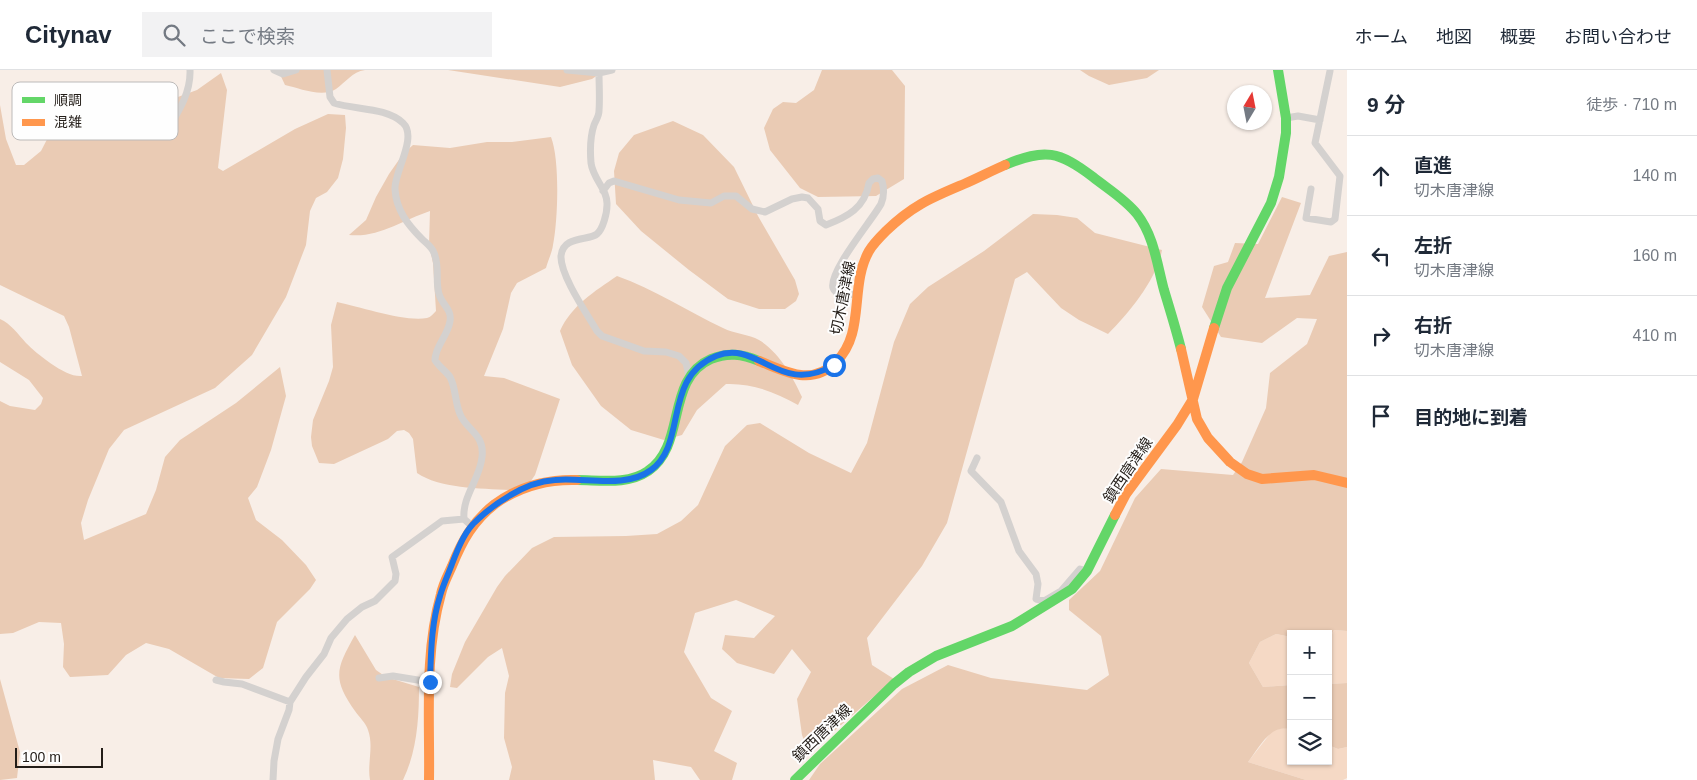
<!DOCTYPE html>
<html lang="ja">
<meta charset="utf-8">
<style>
:root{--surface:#fff;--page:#f2f2f3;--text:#1f2937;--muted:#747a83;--line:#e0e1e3}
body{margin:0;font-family:Arial,"Noto Sans JP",sans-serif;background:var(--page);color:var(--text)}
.controls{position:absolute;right:15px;bottom:15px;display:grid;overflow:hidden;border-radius:0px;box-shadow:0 1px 4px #0004}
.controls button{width:45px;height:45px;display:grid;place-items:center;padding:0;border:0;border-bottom:1px solid var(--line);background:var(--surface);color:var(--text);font:25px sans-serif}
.compass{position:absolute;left:1227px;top:15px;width:45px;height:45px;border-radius:50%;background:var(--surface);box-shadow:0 1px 4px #0004;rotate:10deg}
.scale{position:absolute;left:15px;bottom:12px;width:88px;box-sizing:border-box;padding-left:5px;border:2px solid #231d18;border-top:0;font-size:14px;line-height:18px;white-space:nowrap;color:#231d18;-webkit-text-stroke:4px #fefefe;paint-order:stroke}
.stop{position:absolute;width:15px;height:15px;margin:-11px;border:4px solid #1a73e8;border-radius:50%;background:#fff}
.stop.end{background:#1a73e8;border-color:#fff;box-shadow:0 1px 5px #0008}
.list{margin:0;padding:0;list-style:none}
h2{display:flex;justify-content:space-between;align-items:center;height:65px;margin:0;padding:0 20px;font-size:21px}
h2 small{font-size:16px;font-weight:400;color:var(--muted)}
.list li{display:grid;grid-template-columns:32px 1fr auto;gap:15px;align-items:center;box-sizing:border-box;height:80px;padding:0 20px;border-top:1px solid var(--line)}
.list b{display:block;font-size:19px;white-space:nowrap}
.list p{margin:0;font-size:16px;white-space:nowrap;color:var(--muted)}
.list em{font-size:16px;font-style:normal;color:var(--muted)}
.icon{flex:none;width:28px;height:28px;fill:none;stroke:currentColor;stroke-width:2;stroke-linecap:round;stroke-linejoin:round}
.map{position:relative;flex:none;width:1347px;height:710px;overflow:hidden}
header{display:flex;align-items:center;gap:30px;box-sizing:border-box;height:70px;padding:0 25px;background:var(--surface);border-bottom:1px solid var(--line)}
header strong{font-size:24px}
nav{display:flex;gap:28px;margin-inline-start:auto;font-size:18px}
.search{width:350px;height:45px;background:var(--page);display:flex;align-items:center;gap:12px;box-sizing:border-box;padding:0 18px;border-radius:0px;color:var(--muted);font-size:19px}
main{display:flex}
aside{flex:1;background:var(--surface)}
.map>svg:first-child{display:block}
.green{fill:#f5d9c5}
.forest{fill:#eacbb4}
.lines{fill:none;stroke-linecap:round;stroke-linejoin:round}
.street{stroke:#d4d1cf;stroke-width:7}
.fast{stroke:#63d668;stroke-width:10}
.slow{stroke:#ff974d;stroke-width:10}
.route{stroke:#1a73e8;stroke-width:6}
.labels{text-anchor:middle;stroke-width:4;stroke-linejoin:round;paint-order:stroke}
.street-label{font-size:15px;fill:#231d18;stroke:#fefefe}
.key{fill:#fefefe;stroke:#bcbab9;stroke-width:1}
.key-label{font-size:14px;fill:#231d18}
</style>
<header>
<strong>Citynav</strong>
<div class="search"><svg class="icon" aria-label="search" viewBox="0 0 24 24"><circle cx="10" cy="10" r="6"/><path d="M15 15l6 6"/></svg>ここで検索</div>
<nav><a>ホーム</a><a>地図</a><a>概要</a><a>お問い合わせ</a></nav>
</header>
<main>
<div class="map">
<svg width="1347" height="710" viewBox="0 0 1347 710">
<rect width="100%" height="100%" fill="#f8eee7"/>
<path class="green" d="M1334,560L1347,561V613L1328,614V570Z
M1276,564L1291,567V615L1263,617L1249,593L1260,572Z
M1285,658L1291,660V691H1328V675L1338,679L1347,677V708L1343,710H1306L1248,692L1273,660Z"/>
<path class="forest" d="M278,0H365C352,2 346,12 336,19C322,28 299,18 285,15Z
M448,0H605L592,9L560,17Z
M822,0H892L905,16L904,109L876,126L818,127L800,118L770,80L764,58L773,39L783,32L796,33L814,20Z
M1080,0H1159L1147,8L1109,15L1089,6Z
M221,3L227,20L218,98L223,101L295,59L328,44L345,45L346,58L343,89L338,108L327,122L316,128L310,141L306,175L286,227L252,285L215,318L124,360L109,379L88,430L81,453L84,470L146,444L156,420L165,387L180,370L236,333L280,297L286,326L271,380L257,417L248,428L256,450L282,470L306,495L316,510L310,519L277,552L263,598L249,609L219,608L169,579L146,573L126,585L108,605L70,607L63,597L64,574L61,553L39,552L13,563L0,564V331L10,336L35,340L41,334L43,328L29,310L0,292V249C11,254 18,264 26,273C37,284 66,308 82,306L69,257L64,246L0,215V35L6,69L16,95H24L41,81L56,52L80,31L127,26L167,31L197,20Z
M673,51L703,65L734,97L758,146L795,210L799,224L796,231L785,239H759L728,229L689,200L641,161L616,134L614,101L619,83L634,65Z
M551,67C560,90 558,150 553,175C552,183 548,190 546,198L517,213L511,223L503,259L484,306L504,308L560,329L535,405L524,421C493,418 443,421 417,403L413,369L409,363L404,360L397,361L388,369L334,394L319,393L312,376L311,367L313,350L329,311L333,297L331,255L337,232C361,237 404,252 427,248C431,247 433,244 436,241L433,193L429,175L430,141C403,150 379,168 349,165L366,150L376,127L389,104L403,84L413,75L450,78L487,72H512Z
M1282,127L1301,133L1265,228L1310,225L1329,186L1347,182V561L1334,560L1328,570V564H1291V567L1276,564L1260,572L1249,593L1263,617L1291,615V660C1271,652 1258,679 1248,692L1306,710H809L820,694L902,619L948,595L991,608L1087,620L1109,605L1101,566L1069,540V530L1100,501L1135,428L1161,399L1233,405L1242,392L1266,338L1270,303L1307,274L1317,249L1297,248L1262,273L1221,267L1202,237L1214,196L1228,192L1235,173L1258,174Z
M1033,144L1057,145L1077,148L1095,163L1162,180C1157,209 1129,243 1108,264L1079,250L1061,238L1027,202L1015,209L947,453L922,496L867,568L872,595L894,609L809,683L802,665L797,629L811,602L792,579L774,604L737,593L722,579L725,565L754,568L775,546L736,530L695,543L684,582L711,628L732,641L714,681L737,693L732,710H700L691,697L653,690L655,710H509L512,697L504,668L505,623L509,606L502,578L488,587L457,618L450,617L452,604L465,572L497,517L505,506L532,478L554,467L626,466L657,464L681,451L698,435L725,376L747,355L760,353L809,383L851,403L867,373L894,272L910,234L928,217L984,181Z
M617,206C654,219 687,241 723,258C734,264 749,264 759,270C779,282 793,307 802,327L798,335C775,322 752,313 726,314L697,340L682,365L664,370L631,360L601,336L572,295L560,261C571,236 595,221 617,206Z
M355,565L376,600L386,607L419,617C419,649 417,681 403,710H370C367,694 374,676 368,660C366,653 359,647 355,641C332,608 336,599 355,565Z
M0,609L20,682L17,708L0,710Z
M1347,613V677L1338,679L1328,675V614Z"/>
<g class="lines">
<path class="street" d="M274,0L283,4L296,0
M327,0L330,27L334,33C354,40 386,37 403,53C418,67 394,102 395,119C396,140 408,155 422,169C426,173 432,177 434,183C440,196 435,211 439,224C442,235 452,239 450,251C448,266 435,276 435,290C439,297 446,301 450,307C456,318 455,333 460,344C466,360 485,364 482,387C480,409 462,426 464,449L472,456
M567,0L599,3L612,0
M599,3C599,15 600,28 599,41C599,46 596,50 594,55C590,67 590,81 591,93C593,109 608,120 607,135C607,143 603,159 597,164C589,171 563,165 561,186C560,205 587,244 597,261L602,266L644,281L666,282L679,286L686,293L689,306
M1286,48L1298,46L1320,50
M165,64C177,44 191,24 190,0
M1311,119L1306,148L1331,152L1335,149L1340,106L1315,73L1330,1
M603,121L609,113L614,111L679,130L711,133L724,126H736L752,139L765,142L792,129L802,127L808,128L818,139L820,151L826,155C847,147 865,138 869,113L873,109L878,108L882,111C884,118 884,127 881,134C873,149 828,202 833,218C836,227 851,224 858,224
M977,388L971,401L1001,432L1019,481L1036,504L1038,514L1036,529L1044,531L1061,521L1080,499L1087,501
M379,608L393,606L430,612
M216,610L224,612L242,614L290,632
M273,710L274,691L278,669L289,640L290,632L306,607L324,584L331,568L347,549L362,537L375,531L395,511L396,504L392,487L442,451L464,449"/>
<path class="fast" d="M1005,95C1045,78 1059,81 1093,107C1108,119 1125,129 1137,144C1154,166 1157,194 1164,220C1170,240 1176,259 1181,279
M1214,258L1227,218L1271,133L1279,107L1286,63V48L1278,0
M577,410C600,410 628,415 648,401C687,375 665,309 711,289C728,282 742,284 759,291
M795,710L894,614L909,602L936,586L1012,556L1072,519L1087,501L1115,445"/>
<path class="slow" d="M1181,279L1197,349L1208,368L1230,392L1247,404L1262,409L1314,405L1347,413
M759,291C785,301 811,317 836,292C866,263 849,216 869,181C873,174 880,167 886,161C913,135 931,128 964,114C978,108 991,101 1005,95
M1115,445L1126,424L1177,355L1193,329L1214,258
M429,710C430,649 424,584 441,524C443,514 448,505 452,496C462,471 473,451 495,434C520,416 547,409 577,410"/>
</g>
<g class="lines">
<path class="route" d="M430,612C431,584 431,554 440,526C443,515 448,505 452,494C457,481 463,465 473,454C484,443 495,434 509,426C522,418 539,411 555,410C584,407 626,419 651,400C688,373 662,308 716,286C759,269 779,327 834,295"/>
</g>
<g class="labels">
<g class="street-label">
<text transform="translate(843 228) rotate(-79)" y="5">切木唐津線</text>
<text transform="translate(1128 400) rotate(-56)" y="5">鎮西唐津線</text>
<text transform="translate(822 663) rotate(-44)" y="5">鎮西唐津線</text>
</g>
</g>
<rect x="12" y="12" width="166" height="58" rx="8" class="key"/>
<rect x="22" y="27" width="23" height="6" fill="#63d668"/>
<rect x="22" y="49" width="23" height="7" fill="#ff974d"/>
<g class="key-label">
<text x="54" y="35">順調</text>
<text x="54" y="57">混雑</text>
</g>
</svg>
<div class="controls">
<button>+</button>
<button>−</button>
<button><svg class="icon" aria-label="layers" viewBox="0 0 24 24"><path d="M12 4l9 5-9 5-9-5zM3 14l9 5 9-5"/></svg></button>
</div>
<svg class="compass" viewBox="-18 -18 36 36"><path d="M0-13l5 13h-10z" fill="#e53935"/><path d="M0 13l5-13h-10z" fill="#747a83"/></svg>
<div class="scale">100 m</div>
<div class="stop" style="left:834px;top:295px"></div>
<div class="stop end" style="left:430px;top:612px"></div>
</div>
<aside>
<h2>9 分<small>徒歩 · 710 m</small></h2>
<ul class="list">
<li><svg class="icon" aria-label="ahead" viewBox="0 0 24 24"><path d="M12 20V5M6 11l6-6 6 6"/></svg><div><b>直進</b><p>切木唐津線</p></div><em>140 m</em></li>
<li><svg class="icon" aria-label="left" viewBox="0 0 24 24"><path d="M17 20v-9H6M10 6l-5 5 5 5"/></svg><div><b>左折</b><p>切木唐津線</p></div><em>160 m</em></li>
<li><svg class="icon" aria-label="right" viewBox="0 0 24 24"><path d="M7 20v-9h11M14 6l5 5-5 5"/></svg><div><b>右折</b><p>切木唐津線</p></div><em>410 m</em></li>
<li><svg class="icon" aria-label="arrive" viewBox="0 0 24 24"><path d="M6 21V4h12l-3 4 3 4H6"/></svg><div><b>目的地に到着</b></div></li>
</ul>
</aside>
</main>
